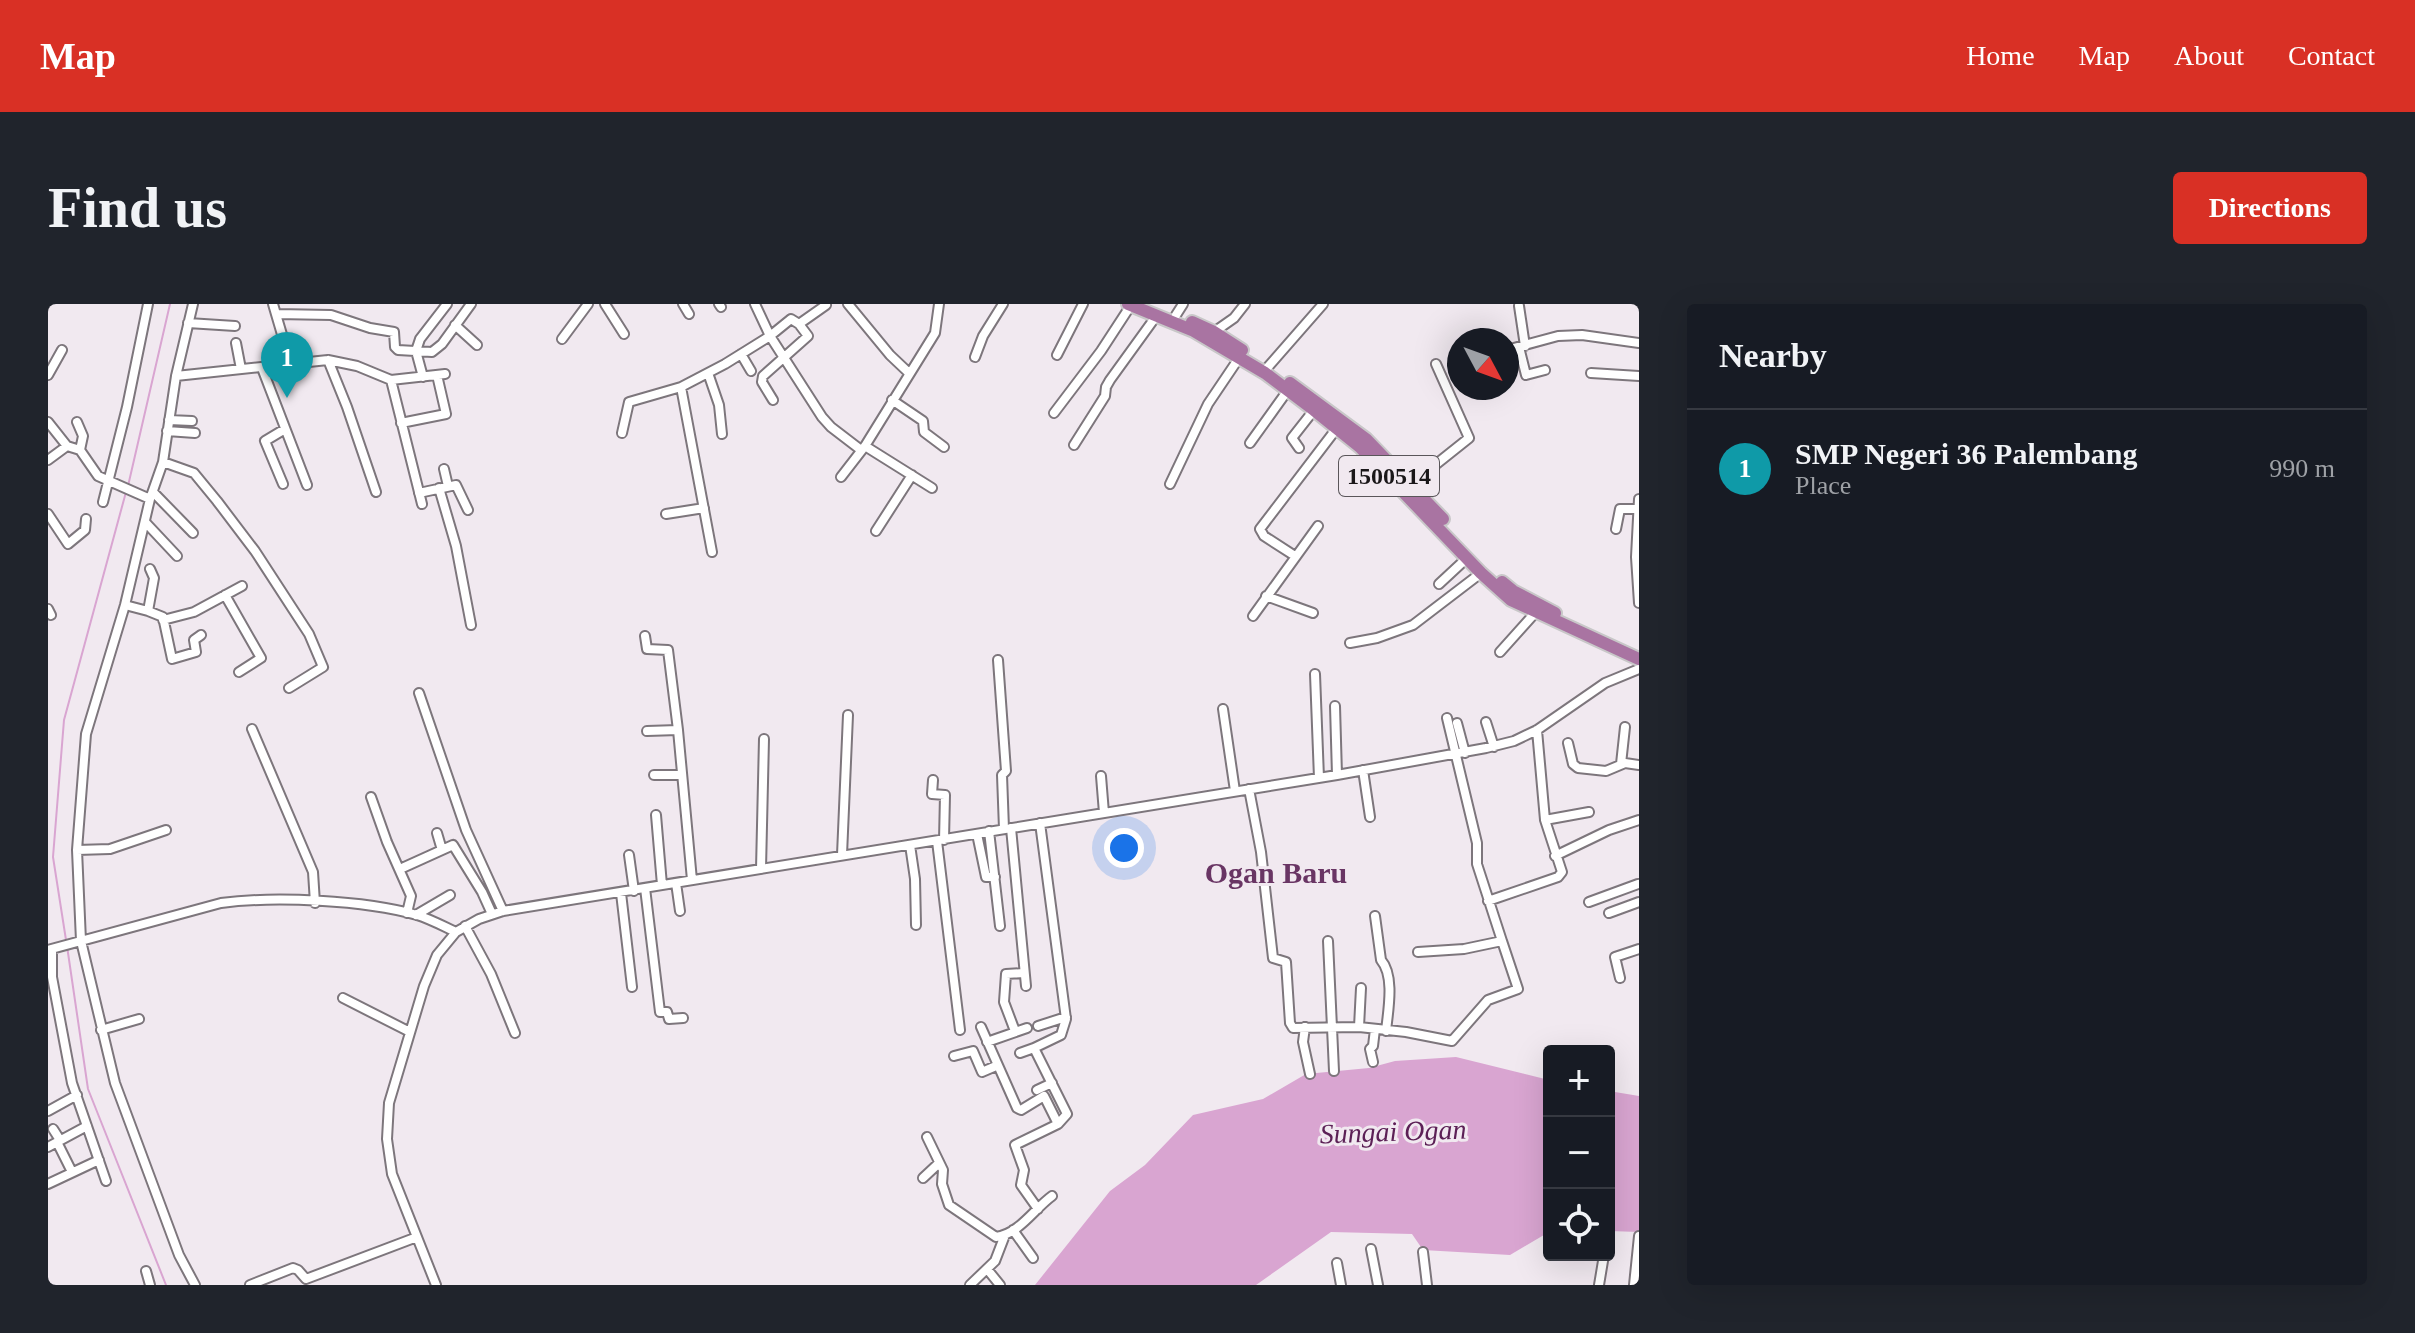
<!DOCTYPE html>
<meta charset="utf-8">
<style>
:root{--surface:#171b24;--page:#20242c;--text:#f1f3f6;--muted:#9ea1a6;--line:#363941;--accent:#d93025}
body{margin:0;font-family:Georgia,serif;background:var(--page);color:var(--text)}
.controls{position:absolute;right:24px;bottom:24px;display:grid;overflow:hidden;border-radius:8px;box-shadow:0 8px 32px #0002}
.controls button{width:72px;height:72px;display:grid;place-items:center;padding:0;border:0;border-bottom:2px solid var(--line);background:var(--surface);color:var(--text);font:40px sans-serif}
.compass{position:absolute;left:1399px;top:24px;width:72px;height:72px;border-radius:50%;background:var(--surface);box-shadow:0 8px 32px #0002;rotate:131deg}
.you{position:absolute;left:1076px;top:544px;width:28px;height:28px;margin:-20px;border:6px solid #fff;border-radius:50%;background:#1a73e8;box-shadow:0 0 0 12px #1a73e833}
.badge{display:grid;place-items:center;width:52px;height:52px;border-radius:50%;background:var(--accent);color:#fff;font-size:26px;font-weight:700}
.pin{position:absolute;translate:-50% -66px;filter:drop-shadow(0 2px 4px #0008)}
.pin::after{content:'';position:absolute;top:42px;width:28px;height:24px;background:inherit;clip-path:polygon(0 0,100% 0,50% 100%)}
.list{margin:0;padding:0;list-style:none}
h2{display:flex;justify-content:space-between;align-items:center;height:104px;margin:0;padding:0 32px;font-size:34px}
h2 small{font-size:26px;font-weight:400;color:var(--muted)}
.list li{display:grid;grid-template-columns:52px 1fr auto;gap:24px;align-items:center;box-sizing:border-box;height:120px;padding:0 32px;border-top:2px solid var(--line)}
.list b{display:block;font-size:30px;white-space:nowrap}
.list p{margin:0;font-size:26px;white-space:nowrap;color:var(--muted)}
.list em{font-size:26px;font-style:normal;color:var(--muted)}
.icon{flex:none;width:44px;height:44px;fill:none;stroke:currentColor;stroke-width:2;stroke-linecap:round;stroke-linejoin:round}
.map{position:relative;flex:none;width:1591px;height:981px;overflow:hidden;border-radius:8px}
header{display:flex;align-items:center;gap:48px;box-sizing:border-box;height:112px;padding:0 40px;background:var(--accent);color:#fff}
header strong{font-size:38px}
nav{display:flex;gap:44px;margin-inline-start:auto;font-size:28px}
.intro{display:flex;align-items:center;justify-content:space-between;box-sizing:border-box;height:192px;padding:0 48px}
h1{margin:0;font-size:56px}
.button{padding:20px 36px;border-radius:8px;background:var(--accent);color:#fff;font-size:28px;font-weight:700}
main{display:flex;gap:48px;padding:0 48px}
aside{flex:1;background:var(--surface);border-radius:8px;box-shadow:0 8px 32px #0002}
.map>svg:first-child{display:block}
.water{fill:#d9a5d1}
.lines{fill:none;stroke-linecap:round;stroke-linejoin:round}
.stream{stroke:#d9a5d1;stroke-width:2}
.minor-casing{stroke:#7d767c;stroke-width:12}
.highway-casing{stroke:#c8c7c8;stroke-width:16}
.minor{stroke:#fff;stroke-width:8}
.highway{stroke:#a974a2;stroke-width:12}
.labels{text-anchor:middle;stroke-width:6;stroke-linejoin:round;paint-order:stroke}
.shield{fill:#f1e9f0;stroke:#5a565a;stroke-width:2}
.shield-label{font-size:24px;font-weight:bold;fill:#1a1719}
.water-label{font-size:28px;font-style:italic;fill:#5c2056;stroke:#f1e9f0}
.quarter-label{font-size:30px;font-weight:bold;fill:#693564;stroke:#f1e9f0}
</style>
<header>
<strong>Map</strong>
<nav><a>Home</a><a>Map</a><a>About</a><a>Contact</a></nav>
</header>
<div class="intro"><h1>Find us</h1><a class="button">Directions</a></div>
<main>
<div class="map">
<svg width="1591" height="981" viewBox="0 0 1591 981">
<rect width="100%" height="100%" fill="#f1e9f0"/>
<path class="water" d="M1408,753L1501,776V928L1462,951L1375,946L1364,930L1283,928L1208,981H987L1062,887L1097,861L1145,811L1215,795L1258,770L1321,764L1347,757Z
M1561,787L1591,792V928L1561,927Z"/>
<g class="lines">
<path class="stream" d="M80,182L122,0
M18,636L5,553L16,416L78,188
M19,642L40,785L118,981"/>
<g class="minor-casing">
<path id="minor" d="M145,0L128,72L115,158L102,195L77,301L38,430L29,546L33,637L67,779L131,951L147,981
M225,0L243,61
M557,0L576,30
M635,0L641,10
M671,0L673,3
M707,0L722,32L774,113L783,123L813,146
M800,0L842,51L861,69
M1471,2L1477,42
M229,10L283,11L322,24L346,28L347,43L350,46L384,48L394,40L423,0
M1128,11L1135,0
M140,19L187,22
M751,20L778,1
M407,21L429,41
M1166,28L1186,14L1197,0
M514,35L540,0
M188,39L193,65
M1471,43L1478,71L1497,66
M1462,45L1510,32L1534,31L1591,39
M693,50L703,67
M1009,51L1035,0
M927,53L935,32L955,0
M280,56L299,103L328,188
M214,64L259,181
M1219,64L1275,0
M660,69L671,101L674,130
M1543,69L1591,72
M0,71L14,46
M128,72L280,56L309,62L343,76L374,200
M375,73L368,47L372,35L399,0
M343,76L397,70
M844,96L875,117L876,128L896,143
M1006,109L1053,47L1083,1
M121,116L144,117
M0,118L19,142L32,146L50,172L102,195
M29,118L35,132L32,146
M353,119L398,110L389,71
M119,127L147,129
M574,129L581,98L633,83
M1202,139L1240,86
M1026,141L1057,92L1058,83L1062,76L1109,11
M817,142L884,184
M1251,144L1244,134L1266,106
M0,156L19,142
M115,158L146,169L169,197L207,247L261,330L275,363L241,384
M396,165L400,182
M793,173L817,142L887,29L891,0
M235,180L217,137L237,125
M1122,180L1160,100L1191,54
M1362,181L1421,134L1388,60
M391,184L408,242L423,321
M105,188L145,229
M371,189L408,181L420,206
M1591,195L1588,253L1591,299
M55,198L79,103L100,0
M0,210L20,240L37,226L38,215
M618,210L656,204
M98,219L129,252
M1568,225L1572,205H1591
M828,227L864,171
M664,248L633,83L677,60L722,32L743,15L751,20L760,32L715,72L714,78L725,96
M1247,252L1216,232L1212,225L1289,124
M1391,280L1419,254
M177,291L213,354L191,368
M1218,292L1265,309
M77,301L100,307L106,274L102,265
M0,305L3,311
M100,307L115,313L124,355L148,348L146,336L153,331
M1205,312L1270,222
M115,316L146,308L194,282
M597,332L599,345L620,346L630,426
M1302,339L1329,334L1365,321L1433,269
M1452,348L1487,309
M950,356L958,467L954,471L956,525
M1267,370L1271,474
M371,389L418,526L455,607
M1287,402L1289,471
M1175,405L1187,487
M1438,418L1446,443
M1409,419L1417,449
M204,425L265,568L267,599
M599,427L630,426L644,576
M1520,439L1525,460L1530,464L1558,467L1577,459L1591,461
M1573,460L1577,423
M1315,466L1322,513
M606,471H633
M1053,472L1056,509
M885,476L884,490L897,491L896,536
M1201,485L1213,548L1225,654L1238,658L1242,719L1245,724L1311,723L1358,728L1404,737L1440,696L1470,685L1454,637
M323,493L339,538L363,592L359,609
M608,511L614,581
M1497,516L1541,508
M963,524L978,682
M941,527L952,622
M389,529L394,546
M929,530L938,573H947
M889,537L912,726
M862,541L867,575L868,621
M29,546L62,545L118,526
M581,551L586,587
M794,551L800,411
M1507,552L1561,526L1591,516
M352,565L405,541L434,588L444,610
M713,565L716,435
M628,579L632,607
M597,584L612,708H619L621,715L635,714
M573,589L584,683
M1440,597L1510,573L1514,568L1497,516L1489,426
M1541,598L1590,580
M1561,609L1591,598
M368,611L402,591
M1327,612L1333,656C1347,672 1340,707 1338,727
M417,622L443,670L467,729
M1280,637L1286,767
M4,645V673L24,779L58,877
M0,646L173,599C227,592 316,596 369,611C382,615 395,622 408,628
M1370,648L1416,645L1454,637L1429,560V539L1399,414
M1572,674L1567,653L1591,645
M295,694L362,728
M990,722L1018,713
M933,723L969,804L973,806L996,792L1010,820
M1257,723L1255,738L1262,770
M1311,723L1313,684
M53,726L91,715
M967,727L956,698L958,670L976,669
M939,738L979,724
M972,749L986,744
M906,752L925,747L934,768L948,762
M1325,758L1322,745L1325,742L1327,725
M989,786L1004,779
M0,807L29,791
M5,825L12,836
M879,833L895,866L894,880L901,901L948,933C971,930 986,905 1004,892
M9,838L24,868
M0,843L39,822
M875,874L890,860
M0,880L51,856
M990,905L973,881L976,866L967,841L1010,820L1019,810L986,744L1013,731L1018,715L992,519
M965,926L985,954
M1323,945L1330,981
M1375,948L1379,981
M1289,959L1293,981
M939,965L952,981
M98,967L102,981
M202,981L245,964L250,966L258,975L369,933
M388,981L344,870L339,835L341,799L376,682L389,651L408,628L431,615L455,607L1289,471L1438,444L1466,437L1489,426L1557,379L1591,365
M922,981L947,957L957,931
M1551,981L1556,951
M1586,981L1591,932"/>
</g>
<g class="highway-casing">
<path id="highway" d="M1080,0L1146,27L1217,69L1266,106L1312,143L1433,269L1463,296L1591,355
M1144,18L1166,28L1194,46
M1242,79L1318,135L1395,215
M1454,278L1465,287L1507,309"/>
</g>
<use href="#minor" class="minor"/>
<use href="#highway" class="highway"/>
</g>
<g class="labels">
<rect class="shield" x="1291" y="152" width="100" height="40" rx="6"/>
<g class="shield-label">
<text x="1341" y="180">1500514</text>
</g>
<g class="water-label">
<text transform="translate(1345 827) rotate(-2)" y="10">Sungai Ogan</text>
</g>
<g class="quarter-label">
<text x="1228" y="579">Ogan Baru</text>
</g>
</g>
</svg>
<div class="controls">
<button>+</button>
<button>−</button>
<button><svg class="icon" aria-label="locate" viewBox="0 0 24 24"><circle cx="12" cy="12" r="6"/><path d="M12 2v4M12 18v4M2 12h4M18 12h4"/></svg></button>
</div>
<svg class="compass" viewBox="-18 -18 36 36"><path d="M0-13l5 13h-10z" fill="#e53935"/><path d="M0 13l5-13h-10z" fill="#9ea1a6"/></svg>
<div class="you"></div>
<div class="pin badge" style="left:239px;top:94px;background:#0f9aa8">1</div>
</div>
<aside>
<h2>Nearby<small></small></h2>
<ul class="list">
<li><span class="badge" style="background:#0f9aa8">1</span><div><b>SMP Negeri 36 Palembang</b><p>Place</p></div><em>990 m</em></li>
</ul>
</aside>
</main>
